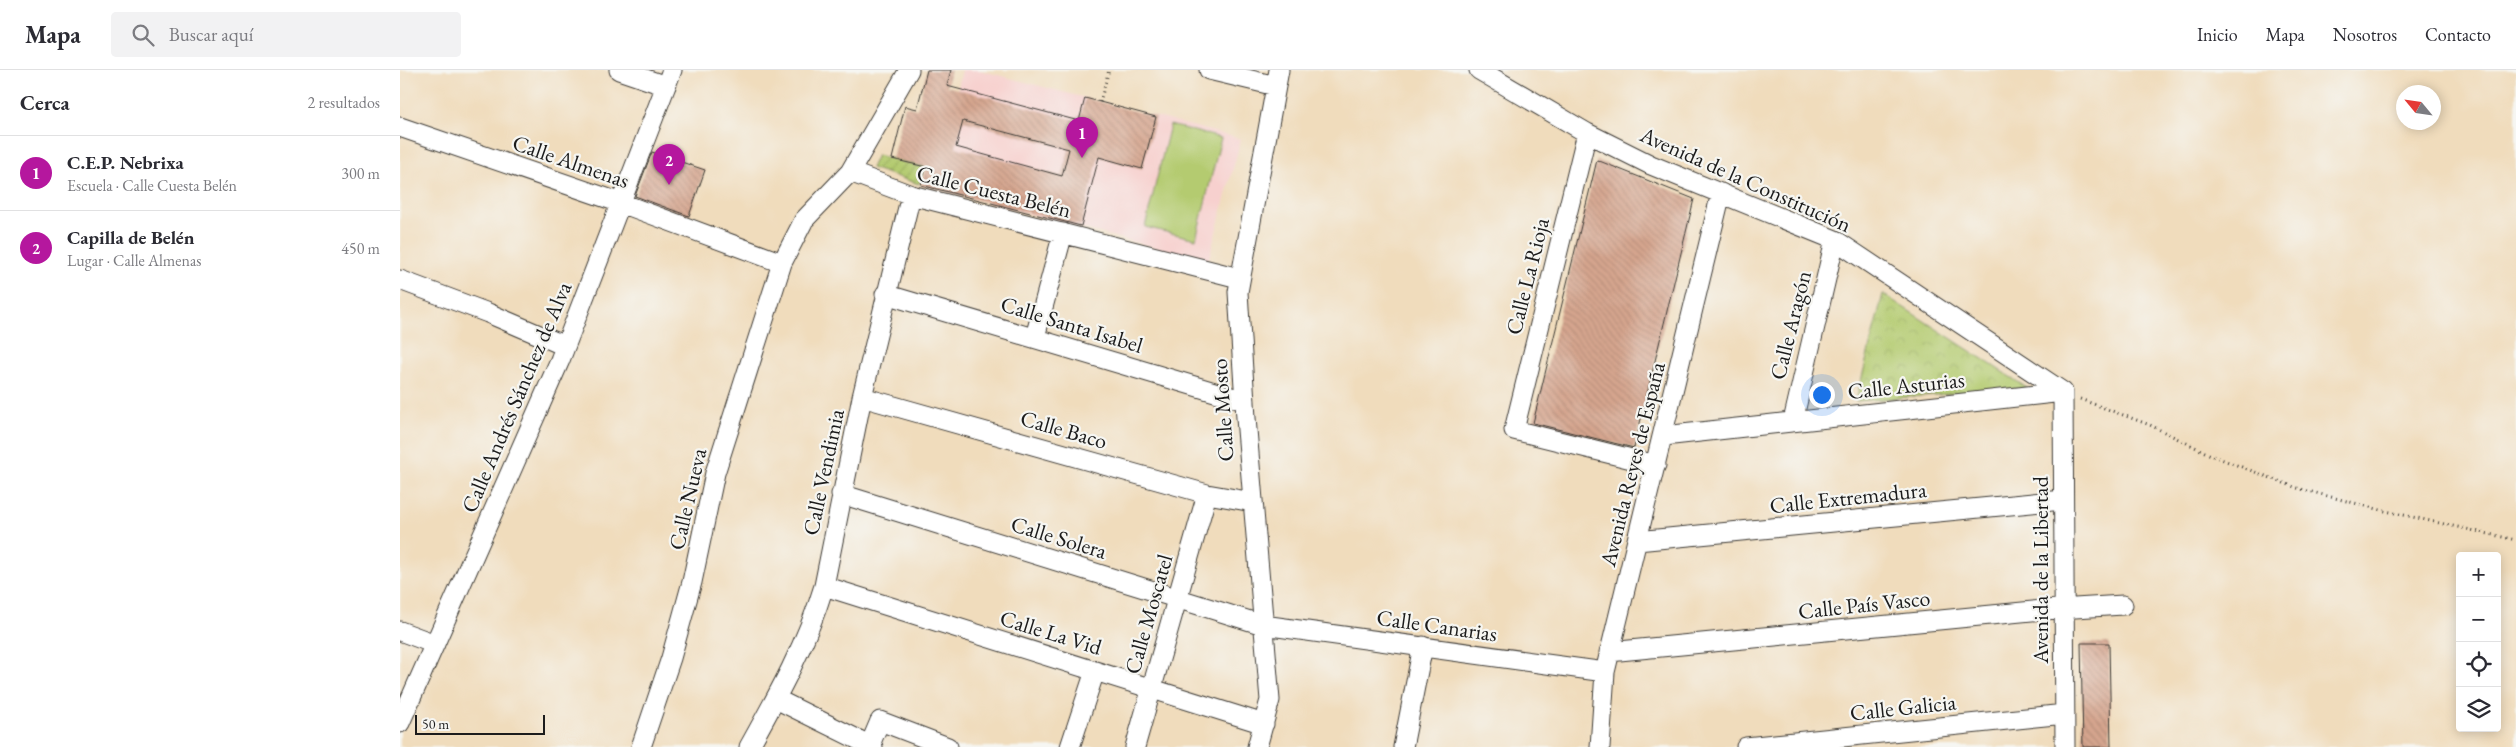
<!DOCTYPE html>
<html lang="es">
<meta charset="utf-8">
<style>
:root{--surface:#fff;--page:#f2f2f3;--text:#2b2b33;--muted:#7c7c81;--line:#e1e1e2;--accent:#b5179e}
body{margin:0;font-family:"EB Garamond",serif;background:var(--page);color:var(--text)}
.controls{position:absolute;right:15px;bottom:15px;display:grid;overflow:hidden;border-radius:5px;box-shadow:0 2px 12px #0003}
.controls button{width:45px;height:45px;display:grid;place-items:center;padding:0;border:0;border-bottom:1px solid var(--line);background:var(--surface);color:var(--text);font:25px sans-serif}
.compass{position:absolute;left:1996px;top:15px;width:45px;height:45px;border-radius:50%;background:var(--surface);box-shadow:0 2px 12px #0003;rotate:299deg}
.scale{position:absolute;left:15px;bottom:12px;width:130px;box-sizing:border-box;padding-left:5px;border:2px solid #1c1c1c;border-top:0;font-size:14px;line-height:18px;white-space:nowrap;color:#1c1c1c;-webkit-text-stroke:4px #f6f6f2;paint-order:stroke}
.you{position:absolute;left:1421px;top:324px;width:18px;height:18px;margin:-12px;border:4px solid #fff;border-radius:50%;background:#1a73e8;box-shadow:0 0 0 8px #1a73e833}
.badge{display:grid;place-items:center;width:32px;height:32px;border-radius:50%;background:var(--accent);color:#fff;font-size:16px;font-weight:700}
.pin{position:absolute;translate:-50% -41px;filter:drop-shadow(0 1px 2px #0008)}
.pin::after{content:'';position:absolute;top:26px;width:18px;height:15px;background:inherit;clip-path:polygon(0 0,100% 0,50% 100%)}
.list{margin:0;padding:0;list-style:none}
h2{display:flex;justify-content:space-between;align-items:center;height:65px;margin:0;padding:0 20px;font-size:21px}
h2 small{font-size:16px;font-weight:400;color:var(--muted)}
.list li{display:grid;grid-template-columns:32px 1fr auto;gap:15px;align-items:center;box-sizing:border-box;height:75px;padding:0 20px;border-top:1px solid var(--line)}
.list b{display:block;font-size:19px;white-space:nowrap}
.list p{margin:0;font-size:16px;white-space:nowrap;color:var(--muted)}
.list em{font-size:16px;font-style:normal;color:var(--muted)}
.icon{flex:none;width:28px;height:28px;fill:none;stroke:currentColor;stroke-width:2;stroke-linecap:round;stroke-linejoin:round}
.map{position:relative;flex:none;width:2116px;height:677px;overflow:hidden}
header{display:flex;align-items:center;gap:30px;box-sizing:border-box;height:70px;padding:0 25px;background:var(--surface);border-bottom:1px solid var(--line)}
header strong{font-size:24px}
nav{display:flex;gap:28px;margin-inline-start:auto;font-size:18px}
.search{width:350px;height:45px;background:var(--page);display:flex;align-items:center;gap:12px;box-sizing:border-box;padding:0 18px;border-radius:5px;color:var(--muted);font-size:19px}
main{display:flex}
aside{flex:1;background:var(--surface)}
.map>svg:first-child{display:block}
.built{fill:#f7d0ce}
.grass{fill:#b4cb70;stroke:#687446}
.park{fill:url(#park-crowns);stroke:#687446}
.garden{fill:url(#garden-furrows);stroke:#687446}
.building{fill:url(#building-back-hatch);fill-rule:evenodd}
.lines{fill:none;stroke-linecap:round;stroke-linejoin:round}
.minor-casing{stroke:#3c3934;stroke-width:21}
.path{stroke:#3c3934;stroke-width:3;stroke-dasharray:1 4;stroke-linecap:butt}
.minor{stroke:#fff;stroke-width:19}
.labels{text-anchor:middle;stroke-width:4.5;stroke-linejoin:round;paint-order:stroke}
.street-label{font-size:22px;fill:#1c1c1c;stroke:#f6f6f2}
</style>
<header>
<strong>Mapa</strong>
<div class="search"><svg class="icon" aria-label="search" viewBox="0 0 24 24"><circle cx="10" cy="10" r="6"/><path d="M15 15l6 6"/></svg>Buscar aquí</div>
<nav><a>Inicio</a><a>Mapa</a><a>Nosotros</a><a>Contacto</a></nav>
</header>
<main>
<aside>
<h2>Cerca<small>2 resultados</small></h2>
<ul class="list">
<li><span class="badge">1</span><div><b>C.E.P. Nebrixa</b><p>Escuela · Calle Cuesta Belén</p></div><em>300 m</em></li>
<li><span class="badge">2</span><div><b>Capilla de Belén</b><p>Lugar · Calle Almenas</p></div><em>450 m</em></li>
</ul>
</aside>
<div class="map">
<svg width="2116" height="677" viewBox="0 0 2116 677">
<defs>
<pattern id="park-crowns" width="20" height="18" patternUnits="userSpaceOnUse" patternTransform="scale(1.25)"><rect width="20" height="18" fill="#b4cb70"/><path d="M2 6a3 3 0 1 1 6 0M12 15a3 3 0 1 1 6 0" fill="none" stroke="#9aae60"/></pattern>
<pattern id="garden-furrows" width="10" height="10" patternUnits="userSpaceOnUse" patternTransform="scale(1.25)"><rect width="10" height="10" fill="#b4cb70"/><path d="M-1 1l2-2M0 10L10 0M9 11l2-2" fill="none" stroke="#9aae60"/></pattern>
<pattern id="building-back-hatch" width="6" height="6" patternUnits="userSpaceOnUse" patternTransform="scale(1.25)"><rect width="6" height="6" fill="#d5a58e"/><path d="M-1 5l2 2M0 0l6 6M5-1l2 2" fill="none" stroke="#b68d7a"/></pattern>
</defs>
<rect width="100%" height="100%" fill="#f6f6f2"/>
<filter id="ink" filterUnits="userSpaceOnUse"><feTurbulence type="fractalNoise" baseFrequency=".02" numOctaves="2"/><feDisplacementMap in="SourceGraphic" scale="10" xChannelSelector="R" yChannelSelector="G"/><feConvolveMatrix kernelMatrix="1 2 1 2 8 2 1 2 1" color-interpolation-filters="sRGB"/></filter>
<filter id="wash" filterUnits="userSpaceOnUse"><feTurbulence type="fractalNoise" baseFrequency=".0096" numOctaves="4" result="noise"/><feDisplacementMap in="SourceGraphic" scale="20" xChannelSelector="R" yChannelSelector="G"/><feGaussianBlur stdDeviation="1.12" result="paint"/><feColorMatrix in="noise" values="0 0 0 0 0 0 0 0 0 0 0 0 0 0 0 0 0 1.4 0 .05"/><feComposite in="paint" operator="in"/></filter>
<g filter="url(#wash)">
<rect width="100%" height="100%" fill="#f0dcbc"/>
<path class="built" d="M562,0H579L841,69L808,192L521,115L540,45L551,47Z"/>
<path class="grass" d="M770,55L821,68L796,169L745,157Z"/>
<path class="park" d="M1483,224L1627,318L1456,331Z"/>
<path class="garden" d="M477,85L524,97L519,114L471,98Z"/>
<g id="blocks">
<path class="building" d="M527,0H551L547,16L679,51L685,28L756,47L742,99L699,87L681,156L521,115L526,97L492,89L505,36L517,39ZM563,51L669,79L662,106L556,77Z
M252,82L305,100L289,146L235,126Z
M1197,90L1294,129L1234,378L1133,353Z
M1681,573H1709L1711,677H1683Z"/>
</g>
</g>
<g filter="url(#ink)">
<use href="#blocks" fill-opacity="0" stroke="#3c3934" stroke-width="1"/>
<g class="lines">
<g class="minor-casing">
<path id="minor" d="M219,0L266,16
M809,0L876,16
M1079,0L1187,63L1251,95L1435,170L1663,322
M0,57L221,133L382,193
M1187,63L1114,360L1256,395
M450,102L511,125L839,208
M0,210L88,243L165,276
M485,224L845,331
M635,267L663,163
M1663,322L1665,677
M462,327L807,424L853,432
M1393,351L1435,170
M1264,366L1663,322
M441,424L863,555L1205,602
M1237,471L1663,430
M424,516L864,654
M0,561L35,574
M1209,582L1643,540L1723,535
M376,629L473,677
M0,653L160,290L272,0
M241,677L271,588L292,512L315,403L382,193L404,150L450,102L509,0
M349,677C378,625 407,573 424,516L462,327L511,125
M469,677L480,651L548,677
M670,677L695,601
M735,677L807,424
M857,677L870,630L846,348L838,222L879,0
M1003,677L1023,576
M1200,677L1205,602L1321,123
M1346,677L1665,644"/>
</g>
<path class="path" d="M700,32L709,0
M1680,329L1750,355L1813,386L1897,418L1981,440L2116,470"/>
<use href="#minor" class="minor"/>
</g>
</g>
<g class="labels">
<g class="street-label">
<text transform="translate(171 91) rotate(19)" y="8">Calle Almenas</text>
<text transform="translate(1346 109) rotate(24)" y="8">Avenida de la Constitución</text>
<text transform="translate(594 121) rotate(14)" y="8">Calle Cuesta Belén</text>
<text transform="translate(1127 206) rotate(-76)" y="8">Calle La Rioja</text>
<text transform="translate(672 254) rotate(17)" y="8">Calle Santa Isabel</text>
<text transform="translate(1390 255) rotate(-76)" y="8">Calle Aragón</text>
<text transform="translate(1506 315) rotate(-6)" y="8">Calle Asturias</text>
<text transform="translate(116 327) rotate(-67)" y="8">Calle Andrés Sánchez de Alva</text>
<text transform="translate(822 340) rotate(-94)" y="8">Calle Mosto</text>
<text transform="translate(664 359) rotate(16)" y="8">Calle Baco</text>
<text transform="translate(1232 394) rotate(-76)" y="8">Avenida Reyes de España</text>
<text transform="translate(423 402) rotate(-78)" y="8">Calle Vendimia</text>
<text transform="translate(1448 427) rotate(-6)" y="8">Calle Extremadura</text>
<text transform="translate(287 429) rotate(-77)" y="8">Calle Nueva</text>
<text transform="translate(659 467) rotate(17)" y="8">Calle Solera</text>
<text transform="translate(1640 500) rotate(-90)" y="8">Avenida de la Libertad</text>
<text transform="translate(1464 534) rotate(-6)" y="8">Calle País Vasco</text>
<text transform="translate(748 544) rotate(-74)" y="8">Calle Moscatel</text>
<text transform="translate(1037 555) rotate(8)" y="8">Calle Canarias</text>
<text transform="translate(651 562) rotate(17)" y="8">Calle La Vid</text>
<text transform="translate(1503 637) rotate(-6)" y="8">Calle Galicia</text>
</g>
</g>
</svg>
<div class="controls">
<button>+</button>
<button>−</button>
<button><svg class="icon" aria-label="locate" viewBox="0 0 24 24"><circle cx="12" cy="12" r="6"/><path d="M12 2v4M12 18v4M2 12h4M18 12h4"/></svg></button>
<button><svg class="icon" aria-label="layers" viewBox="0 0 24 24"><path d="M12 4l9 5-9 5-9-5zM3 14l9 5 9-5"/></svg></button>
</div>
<svg class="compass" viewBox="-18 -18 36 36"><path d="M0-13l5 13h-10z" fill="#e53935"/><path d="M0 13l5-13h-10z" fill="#7c7c81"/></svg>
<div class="scale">50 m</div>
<div class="you"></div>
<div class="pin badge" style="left:682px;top:88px">1</div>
<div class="pin badge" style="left:269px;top:115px">2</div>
</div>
</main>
